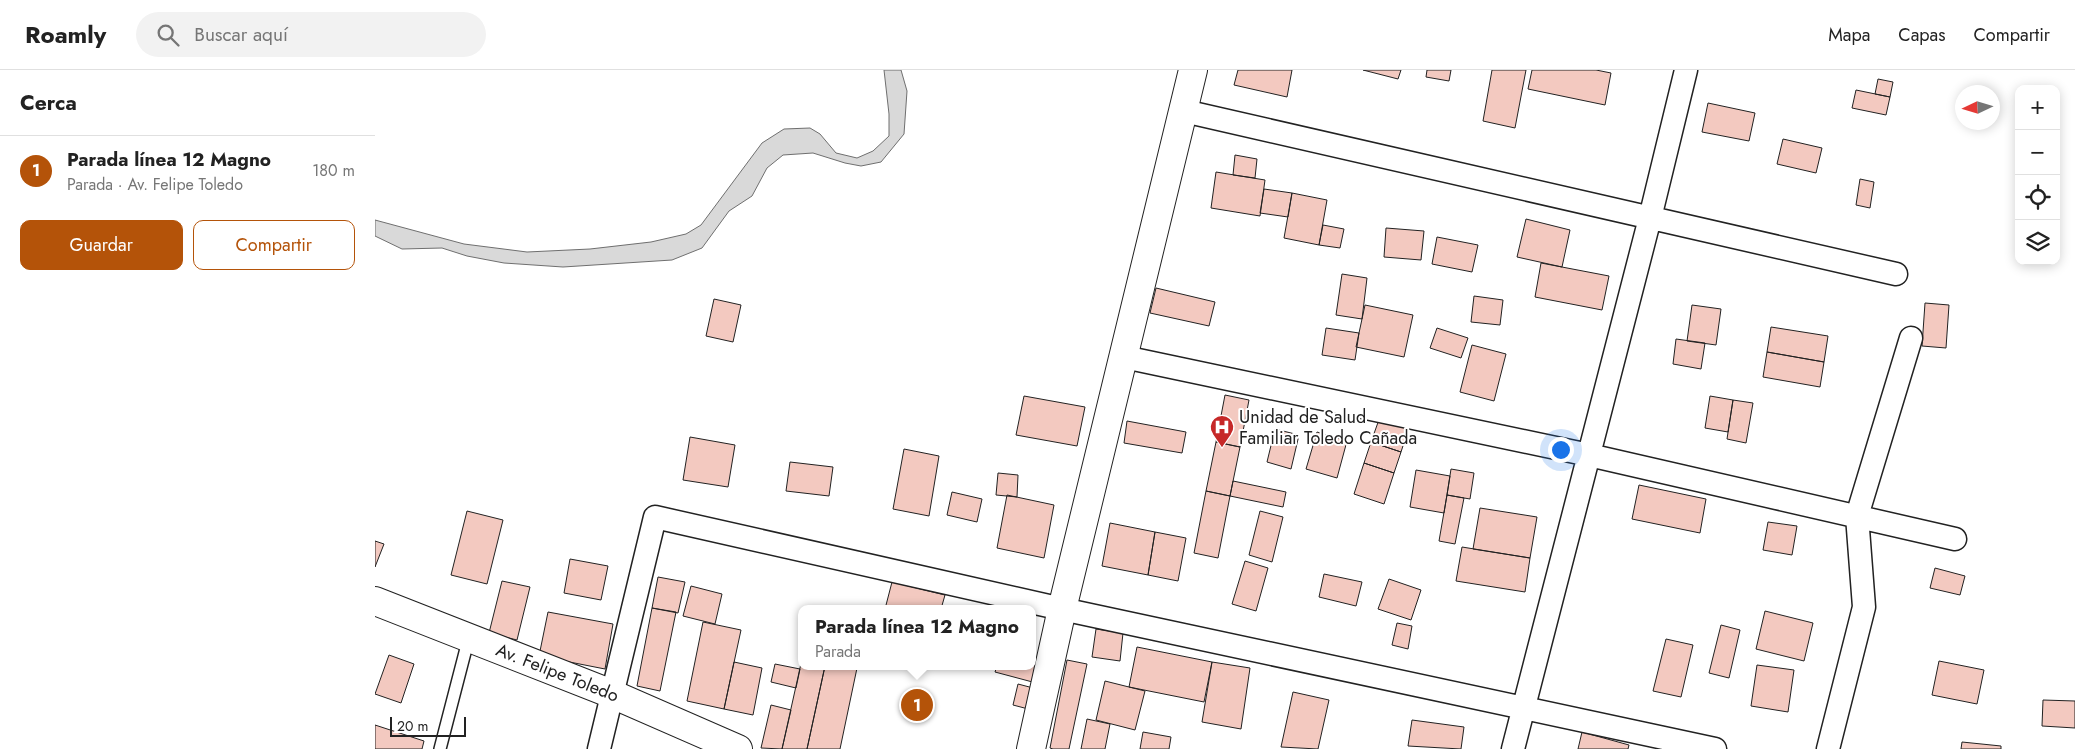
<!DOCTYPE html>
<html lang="es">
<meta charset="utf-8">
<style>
:root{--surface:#fff;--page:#f2f2f2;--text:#222;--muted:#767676;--line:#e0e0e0;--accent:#b45309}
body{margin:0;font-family:Jost,sans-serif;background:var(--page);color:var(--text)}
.controls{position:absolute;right:15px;top:15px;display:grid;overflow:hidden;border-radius:10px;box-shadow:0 2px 12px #0003}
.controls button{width:45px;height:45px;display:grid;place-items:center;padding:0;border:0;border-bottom:1px solid var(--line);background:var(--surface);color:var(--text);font:25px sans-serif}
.compass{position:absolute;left:1580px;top:15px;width:45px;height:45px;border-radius:50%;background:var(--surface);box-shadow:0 2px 12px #0003;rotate:266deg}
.scale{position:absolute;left:15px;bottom:12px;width:76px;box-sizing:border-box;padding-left:5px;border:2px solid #222;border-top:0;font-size:14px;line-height:18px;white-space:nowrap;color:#222;-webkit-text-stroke:4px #fff;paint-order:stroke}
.you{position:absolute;left:1185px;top:379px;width:18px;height:18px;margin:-12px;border:4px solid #fff;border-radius:50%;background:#1a73e8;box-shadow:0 0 0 8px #1a73e833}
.badge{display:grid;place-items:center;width:32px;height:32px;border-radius:50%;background:var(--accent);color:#fff;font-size:16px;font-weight:700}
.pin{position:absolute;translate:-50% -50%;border:2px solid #fff;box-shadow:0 1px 5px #0006}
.popup{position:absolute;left:423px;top:535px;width:238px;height:65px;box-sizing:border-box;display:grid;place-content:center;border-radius:10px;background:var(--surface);filter:drop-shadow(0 1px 4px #0005);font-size:16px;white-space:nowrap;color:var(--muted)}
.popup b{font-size:19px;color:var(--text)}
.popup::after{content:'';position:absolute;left:50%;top:100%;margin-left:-10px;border:10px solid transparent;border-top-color:var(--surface)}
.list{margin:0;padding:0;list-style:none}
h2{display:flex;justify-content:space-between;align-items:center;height:65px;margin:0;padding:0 20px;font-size:21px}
h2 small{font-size:16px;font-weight:400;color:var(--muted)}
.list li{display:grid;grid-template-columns:32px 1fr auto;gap:15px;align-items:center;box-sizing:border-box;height:70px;padding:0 20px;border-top:1px solid var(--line)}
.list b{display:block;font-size:19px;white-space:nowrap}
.list p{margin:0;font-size:16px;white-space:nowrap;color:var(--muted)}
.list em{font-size:16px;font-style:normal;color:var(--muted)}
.actions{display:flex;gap:10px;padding:15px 20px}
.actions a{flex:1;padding:11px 0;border:1px solid var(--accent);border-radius:10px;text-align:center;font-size:18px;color:var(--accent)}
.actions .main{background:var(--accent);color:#fff}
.icon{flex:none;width:28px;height:28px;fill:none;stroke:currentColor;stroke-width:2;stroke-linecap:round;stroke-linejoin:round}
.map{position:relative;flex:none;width:1700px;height:679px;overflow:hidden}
header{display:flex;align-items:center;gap:30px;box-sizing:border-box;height:70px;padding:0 25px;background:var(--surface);border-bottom:1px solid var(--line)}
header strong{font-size:24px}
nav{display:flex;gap:28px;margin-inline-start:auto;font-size:18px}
.search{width:350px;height:45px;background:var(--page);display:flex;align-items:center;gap:12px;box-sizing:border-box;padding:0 18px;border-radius:28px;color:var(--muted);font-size:19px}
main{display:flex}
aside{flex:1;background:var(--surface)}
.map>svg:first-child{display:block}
.water{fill:#d9d9d9;stroke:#6f6f6f}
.building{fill:#f3c9c0;stroke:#222}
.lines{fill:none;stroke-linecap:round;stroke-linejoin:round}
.service-casing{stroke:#222;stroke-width:14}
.minor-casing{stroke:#222;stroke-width:25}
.tertiary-casing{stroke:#222;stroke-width:30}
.secondary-casing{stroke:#222;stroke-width:30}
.service{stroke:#fff;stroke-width:11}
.minor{stroke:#fff;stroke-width:22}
.tertiary{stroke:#fff;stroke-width:28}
.secondary{stroke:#fff;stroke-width:28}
.labels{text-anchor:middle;stroke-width:4;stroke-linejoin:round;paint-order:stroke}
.poi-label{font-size:18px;fill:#222;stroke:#fff;text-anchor:start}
.street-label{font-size:18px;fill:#222;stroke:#fff}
</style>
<header>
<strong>Roamly</strong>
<div class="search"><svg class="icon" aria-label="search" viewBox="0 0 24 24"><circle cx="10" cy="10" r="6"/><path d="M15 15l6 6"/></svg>Buscar aquí</div>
<nav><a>Mapa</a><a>Capas</a><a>Compartir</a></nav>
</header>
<main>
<aside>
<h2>Cerca<small></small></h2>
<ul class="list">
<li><span class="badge">1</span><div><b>Parada línea 12 Magno</b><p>Parada · Av. Felipe Toledo</p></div><em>180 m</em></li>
</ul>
<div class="actions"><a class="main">Guardar</a><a>Compartir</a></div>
</aside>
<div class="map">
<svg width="1700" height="679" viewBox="0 0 1700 679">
<rect width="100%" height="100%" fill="#fff"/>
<path class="water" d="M509,0H526L532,21L529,64L506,92L486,96L470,93L438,83L408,85L392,98L377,126L354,141L327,178L297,190L188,197L129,193L92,186L67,178L27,179L0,166V150L89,174L152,182L215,179L276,172L311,164L326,155L387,73L409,59L435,58L445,64L461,83L482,88L498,81L514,66V44Z"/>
<path class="building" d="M863,0H917L912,27L859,15Z
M988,0H1026L1023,9Z
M1052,0H1076L1074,11L1051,7Z
M1117,0H1151L1140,58L1108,51Z
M1157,0H1221L1236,3L1230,35L1153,19Z
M1503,9L1518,12L1515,27L1500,24Z
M1481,20L1515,27L1511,45L1477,38Z
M1333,33L1380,43L1374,71L1327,62Z
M1408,69L1447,78L1441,103L1402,94Z
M860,85L882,89L880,108L858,105Z
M841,102L890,110L885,146L836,138Z
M1485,109L1499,112L1495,138L1481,135Z
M889,119L917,123L913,147L885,143Z
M917,123L952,130L944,175L909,168Z
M1151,149L1195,160L1187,197L1142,187Z
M948,155L969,159L965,178L944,175Z
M1011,158L1049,161L1046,190L1009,187Z
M1062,167L1103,175L1097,202L1057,194Z
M1166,193L1234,206L1227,240L1160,227Z
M967,204L992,208L987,249L961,245Z
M781,218L840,232L834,256L775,243Z
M1099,226L1128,230L1125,255L1096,252Z
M339,229L366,235L358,272L331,266Z
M1550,233L1574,235L1571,278L1547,276Z
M990,235L1038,245L1029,287L981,277Z
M1317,235L1346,239L1341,275L1312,271Z
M1396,257L1453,266L1449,292L1392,282Z
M951,258L984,263L980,290L947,285Z
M1062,258L1093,268L1086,288L1055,278Z
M1301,269L1330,273L1326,299L1298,294Z
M1097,275L1131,284L1119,331L1085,322Z
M1392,282L1449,292L1445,317L1388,307Z
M850,325L874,330L865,377L841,372Z
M649,326L710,337L702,376L641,365Z
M1335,326L1358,330L1353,362L1330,358Z
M1358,330L1378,333L1371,373L1352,369Z
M1006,344L1035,354L1026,382L996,372Z
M752,351L811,362L807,383L749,373Z
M900,359L924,365L916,399L892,392Z
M942,362L972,371L962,408L931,399Z
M315,367L360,375L353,417L308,410Z
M841,372L865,377L855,426L831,421Z
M996,372L1026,382L1019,403L989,393Z
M529,379L564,386L554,446L518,439Z
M415,392L458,397L454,426L411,421Z
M989,393L1019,403L1009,434L979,424Z
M1076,399L1099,403L1095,429L1072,425Z
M1041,400L1075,406L1069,443L1035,437Z
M623,403L643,405L642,427L621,425Z
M858,411L911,422L908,437L855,426Z
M1264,415L1331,429L1325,463L1257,449Z
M831,421L855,426L843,488L819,483Z
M577,422L607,429L602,452L572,445Z
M632,425L679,435L669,488L622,478Z
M1072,425L1089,428L1080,474L1064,471Z
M1105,438L1162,447L1155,488L1098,479Z
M92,441L128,450L112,514L76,505Z
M885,441L908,447L897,492L874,485Z
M1393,452L1422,456L1417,485L1388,480Z
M735,453L780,462L773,505L727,496Z
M780,462L811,468L803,511L773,505Z
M0,471L9,474L0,497Z
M1087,477L1155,488L1150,522L1081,511Z
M195,489L233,496L226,530L189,523Z
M870,491L893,498L881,541L857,534Z
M1560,498L1590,506L1585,525L1555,518Z
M949,504L987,512L981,536L944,527Z
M283,507L310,512L303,543L277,538Z
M1014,509L1046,520L1036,550L1003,539Z
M127,511L155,517L142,570L114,563Z
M517,512L570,525L566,539H510Z
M316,516L347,524L340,554L308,546Z
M277,538L301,542L285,621L262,616Z
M1390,541L1438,553L1429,591L1381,579Z
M173,542L238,554L230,599L164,586Z
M328,552L366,560L349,639L312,631Z
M1022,553L1037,556L1033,579L1017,575Z
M1346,555L1365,560L1354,608L1334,603Z
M721,559L748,563L745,591L717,587Z
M1291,569L1318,575L1306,627L1278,621Z
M762,577L837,592L829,632L754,617Z
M14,585L39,594L26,633L0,624Z
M427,589V596H450L432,679H407Z
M692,590L712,594L694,679H678L675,678Z
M1564,591L1609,600L1602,634L1557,625Z
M359,592L387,598L378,645L349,639Z
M837,592L875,598L866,659L827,652Z
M657,593L669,596L665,614L620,602L622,596H657Z
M400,594L425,599L421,618L396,612Z
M1382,595L1419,600L1413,642L1376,636Z
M450,596L482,598L465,679H432Z
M730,611L770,621L760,660L721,650Z
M643,614L662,619L657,640L638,635Z
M918,622L954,630L943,679L906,677Z
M1668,630L1700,631V658L1667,656Z
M396,635L416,640L407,679L386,678Z
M712,649L735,654L730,679H706Z
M1037,650L1089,657L1086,679L1033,676Z
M0,655L49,671L47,679H0Z
M768,662L796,667L794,679H765Z
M1207,662L1254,675L1253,679H1203Z
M1587,672L1626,676V679H1586Z"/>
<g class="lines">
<g class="service-casing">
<path id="service" d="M65,679L94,567"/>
</g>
<g class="minor-casing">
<path id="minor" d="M809,41L1521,204
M749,287L1214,385L1580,469
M224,679L280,447L687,539L1340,679
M1138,679L1275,148L1311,0
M1453,679L1489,537L1482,446L1536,268"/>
</g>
<g class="tertiary-casing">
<path id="tertiary" d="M656,679L687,539L818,0"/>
</g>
<g class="secondary-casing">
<g id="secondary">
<path id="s1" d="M0,531L237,624L363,679"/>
</g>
</g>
<use href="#service" class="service"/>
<use href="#minor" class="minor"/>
<use href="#tertiary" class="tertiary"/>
<use href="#secondary" class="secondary"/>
</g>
<defs>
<g id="hospital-pin" transform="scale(1.25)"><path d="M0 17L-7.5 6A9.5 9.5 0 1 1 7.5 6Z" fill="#c62828" stroke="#fff"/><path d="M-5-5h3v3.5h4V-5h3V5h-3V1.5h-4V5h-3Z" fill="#fff"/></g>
</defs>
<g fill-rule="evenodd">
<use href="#hospital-pin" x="847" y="357"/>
</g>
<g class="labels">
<g class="poi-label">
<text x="864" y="353">Unidad de Salud<tspan x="864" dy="21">Familiar Toledo Cañada</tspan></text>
</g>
<g class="street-label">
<text dy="6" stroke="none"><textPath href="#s1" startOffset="196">Av. Felipe Toledo</textPath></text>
</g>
</g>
</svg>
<div class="controls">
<button>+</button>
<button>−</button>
<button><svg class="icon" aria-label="locate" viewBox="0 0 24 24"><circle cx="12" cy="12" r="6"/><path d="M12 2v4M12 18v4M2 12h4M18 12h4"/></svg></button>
<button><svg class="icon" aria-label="layers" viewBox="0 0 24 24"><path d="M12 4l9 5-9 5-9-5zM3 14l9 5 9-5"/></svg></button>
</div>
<svg class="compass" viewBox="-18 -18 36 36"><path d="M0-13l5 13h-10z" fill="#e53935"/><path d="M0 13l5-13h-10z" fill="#767676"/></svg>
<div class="scale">20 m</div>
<div class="you"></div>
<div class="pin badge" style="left:542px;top:635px">1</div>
<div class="popup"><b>Parada línea 12 Magno</b>Parada</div>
</div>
</main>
